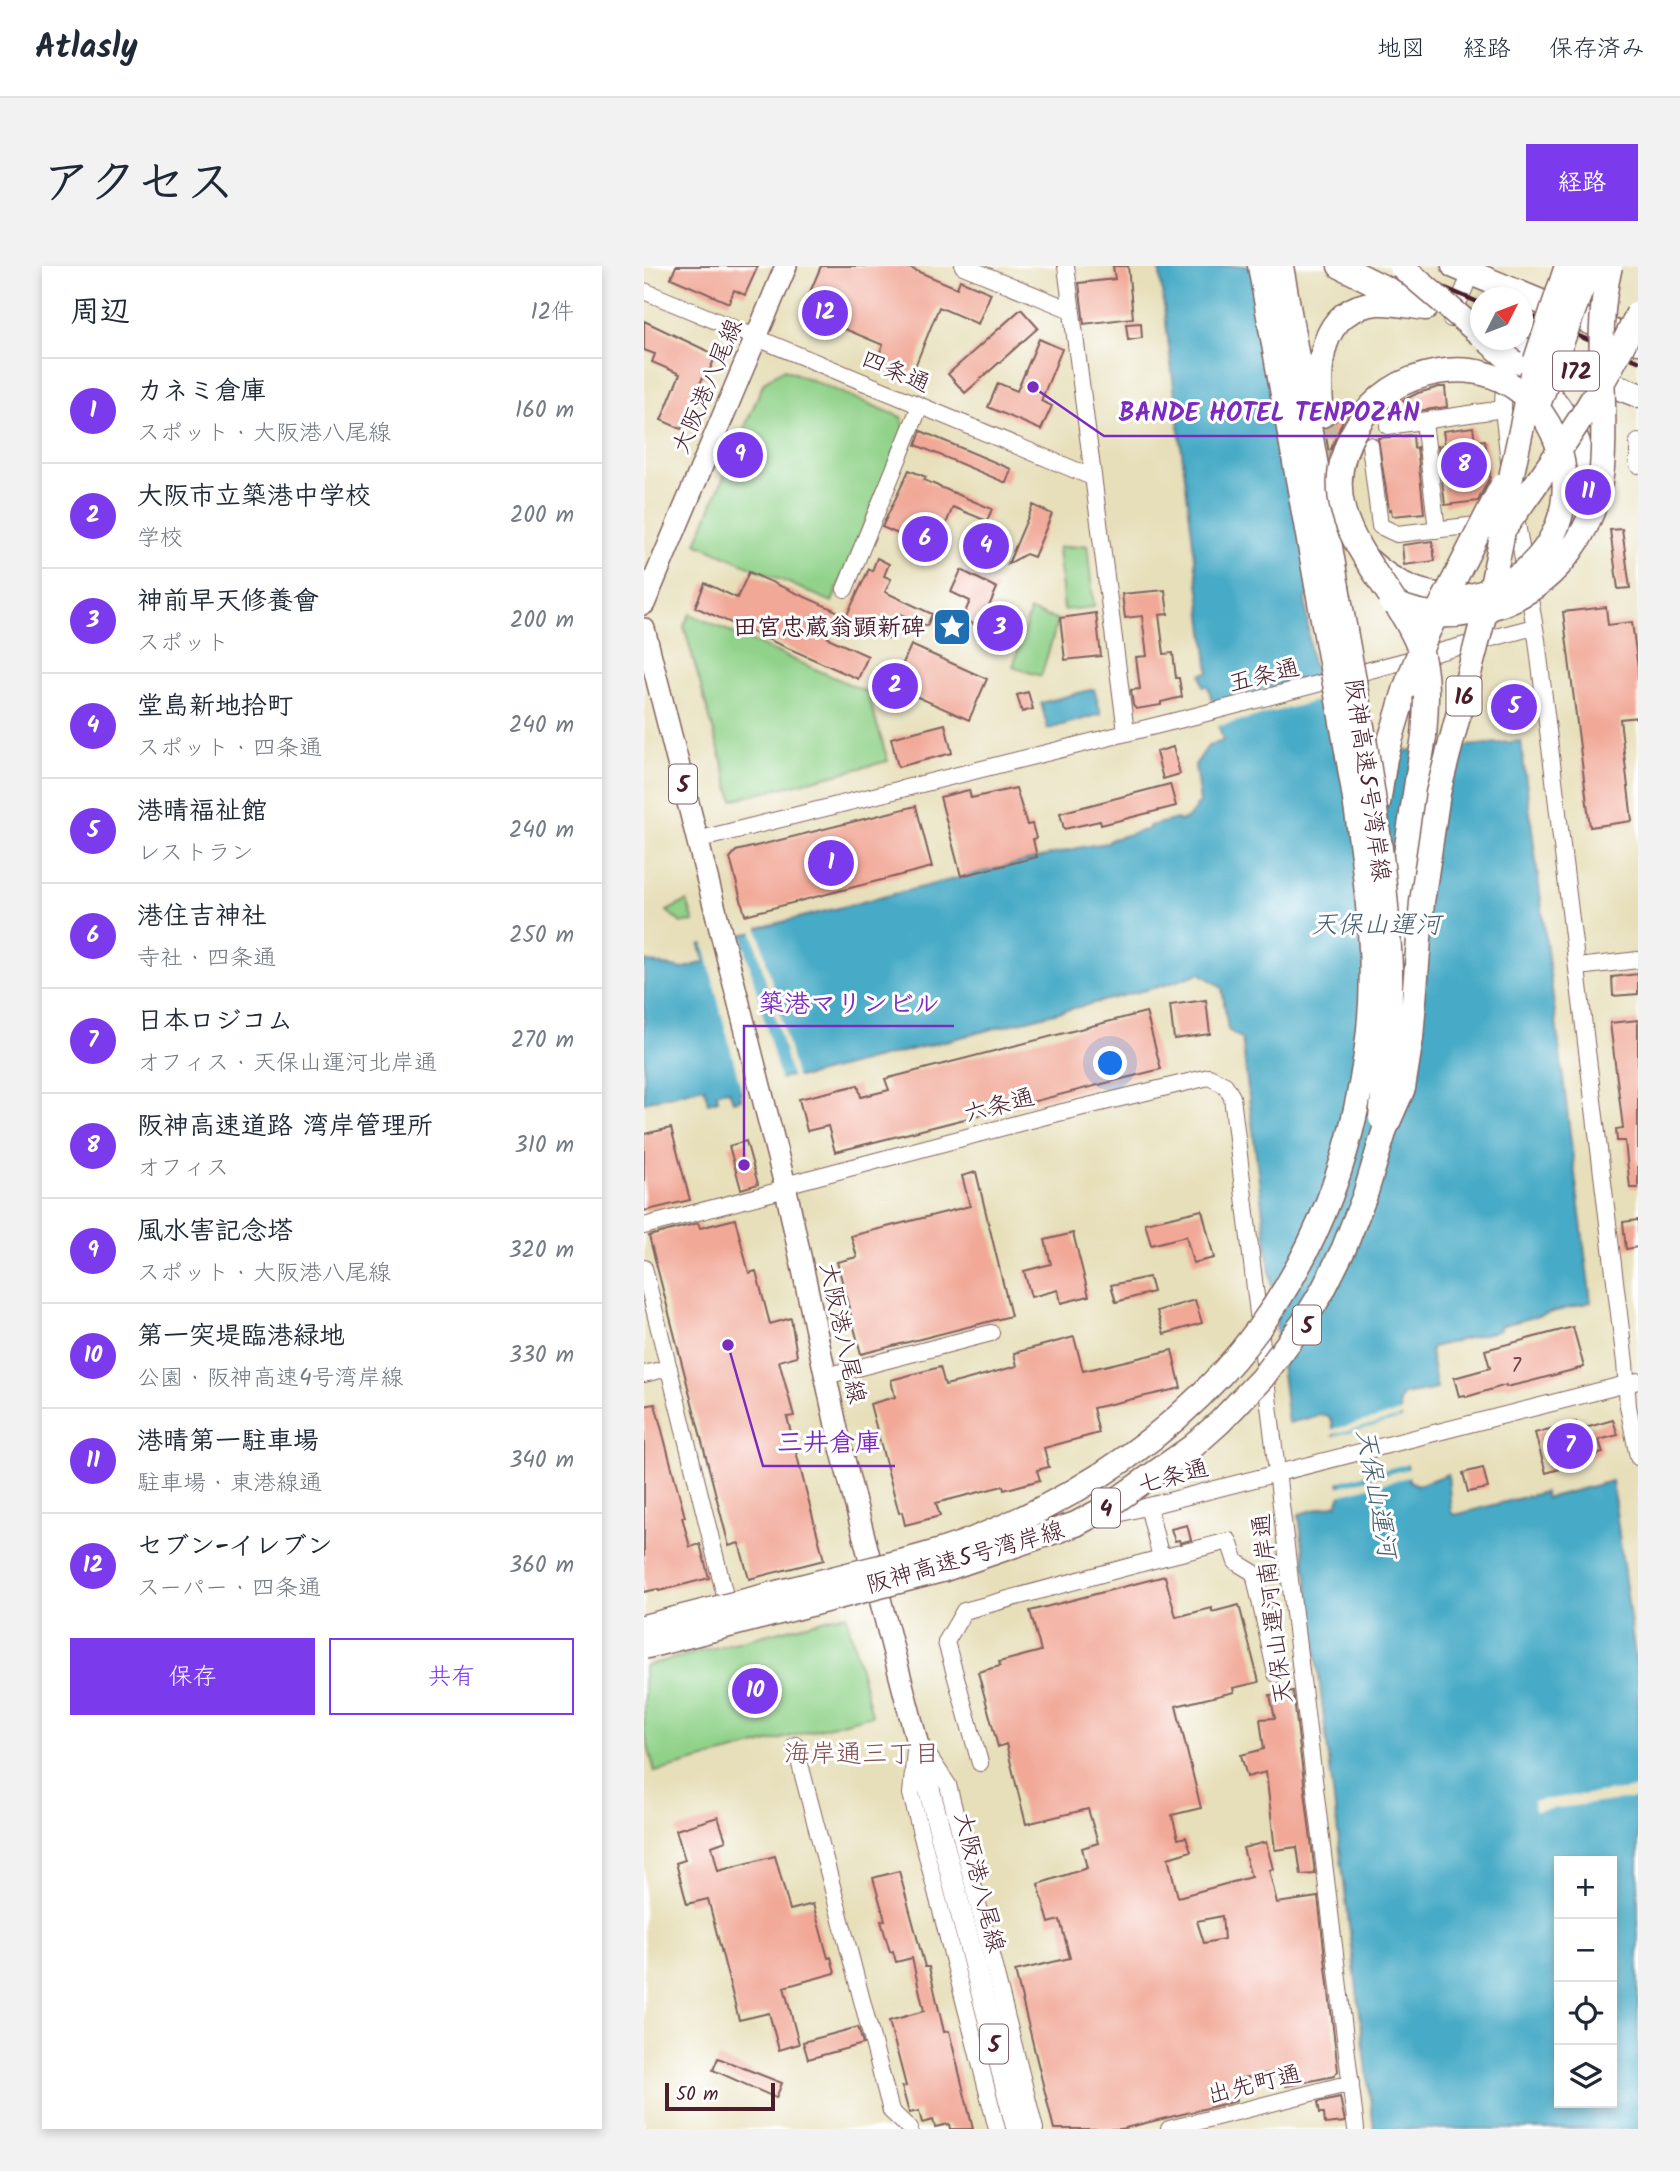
<!DOCTYPE html>
<html lang="ja">
<meta charset="utf-8">
<style>
:root{--surface:#fff;--page:#f2f2f3;--text:#1f2937;--muted:#747a83;--line:#e0e1e3;--accent:#7c3aed}
body{margin:0;font-family:Kalam,"Klee One",sans-serif;background:var(--page);color:var(--text)}
.controls{position:absolute;right:21px;bottom:21px;display:grid;overflow:hidden;border-radius:0px;box-shadow:0 4px 10px #0003}
.controls button{width:63px;height:63px;display:grid;place-items:center;padding:0;border:0;border-bottom:2px solid var(--line);background:var(--surface);color:var(--text);font:35px sans-serif}
.compass{position:absolute;left:826px;top:21px;width:63px;height:63px;border-radius:50%;background:var(--surface);box-shadow:0 4px 10px #0003;rotate:48deg}
.scale{position:absolute;left:21px;bottom:18px;width:110px;box-sizing:border-box;padding-left:7px;border:4px solid #4a1f2b;border-top:0;font-size:19px;line-height:24px;white-space:nowrap;color:#4a1f2b;-webkit-text-stroke:5px #fff;paint-order:stroke}
.you{position:absolute;left:467px;top:798px;width:24px;height:24px;margin:-18px;border:5px solid #fff;border-radius:50%;background:#1a73e8;box-shadow:0 0 0 10px #1a73e833}
.badge{display:grid;place-items:center;width:46px;height:46px;border-radius:50%;background:var(--accent);color:#fff;font-size:23px;font-weight:700}
.pin{position:absolute;translate:-50% -50%;border:4px solid #fff;box-shadow:0 2px 7px #0006}
.list{margin:0;padding:0;list-style:none}
h2{display:flex;justify-content:space-between;align-items:center;height:91px;margin:0;padding:0 28px;font-size:30px}
h2 small{font-size:23px;font-weight:400;color:var(--muted)}
.list li{display:grid;grid-template-columns:46px 1fr auto;gap:21px;align-items:center;box-sizing:border-box;height:105px;padding:0 28px;border-top:2px solid var(--line)}
.list b{display:block;font-size:26px;white-space:nowrap}
.list p{margin:0;font-size:23px;white-space:nowrap;color:var(--muted)}
.list em{font-size:23px;font-style:normal;color:var(--muted)}
.actions{display:flex;gap:14px;padding:21px 28px}
.actions a{flex:1;padding:16px 0;border:2px solid var(--accent);border-radius:0px;text-align:center;font-size:24px;color:var(--accent)}
.actions .main{background:var(--accent);color:#fff}
.icon{flex:none;width:38px;height:38px;fill:none;stroke:currentColor;stroke-width:2;stroke-linecap:round;stroke-linejoin:round}
.map{position:relative;flex:none;width:994px;height:1863px;overflow:hidden;border-radius:0px}
header{display:flex;align-items:center;gap:42px;box-sizing:border-box;height:98px;padding:0 35px;background:var(--surface);border-bottom:2px solid var(--line)}
header strong{font-size:33px}
nav{display:flex;gap:38px;margin-inline-start:auto;font-size:24px}
.intro{display:flex;align-items:center;justify-content:space-between;box-sizing:border-box;height:168px;padding:0 42px}
h1{margin:0;font-size:49px}
.button{padding:18px 32px;border-radius:0px;background:var(--accent);color:#fff;font-size:24px;font-weight:700}
main{display:flex;gap:42px;padding:0 42px}
aside{flex:1;background:var(--surface);border-radius:0px;box-shadow:0 4px 10px #0003}
.map>svg:first-child{display:block}
.green{fill:#90d289;stroke:#6d785a;stroke-width:2}
.water{fill:#46aac6;stroke:#486478;stroke-width:2;fill-rule:evenodd}
.pier{fill:#e7dfba}
.building{fill:#f1a897;fill-rule:evenodd}
.lines{fill:none;stroke-linecap:round;stroke-linejoin:round}
.highway-tunnel{stroke:#c8b99d;stroke-width:24;stroke-dasharray:24 12;stroke-linecap:butt}
.minor-casing{stroke:#81625d;stroke-width:18}
.major-casing{stroke:#81625d;stroke-width:24}
.highway-casing{stroke:#81625d;stroke-width:27}
.minor{stroke:#fff;stroke-width:16}
.major{stroke:#fff;stroke-width:21}
.highway{stroke:#fff;stroke-width:24}
.rail{stroke:#4a1f2b;stroke-width:4.5}
.highway-bridge-casing{stroke:#81625d;stroke-width:27;stroke-linecap:butt}
.highway-bridge{stroke:#fff;stroke-width:24}
.labels{text-anchor:middle;stroke-width:6;stroke-linejoin:round;paint-order:stroke}
.number-label{font-size:21px;fill:#744146}
.shield{fill:#fff;stroke:#80626b;stroke-width:2}
.shield-label{font-size:23px;font-weight:bold;fill:#4a1f2b}
.street-label{font-size:24px;fill:#4a1f2b;stroke:#fff}
.poi-label{font-size:24px;font-weight:bold;fill:#4a1f2b;stroke:#fff;text-anchor:end}
.water-label{font-size:26px;font-style:italic;fill:#485e71;stroke:#fff}
.neighbourhood-label{font-size:26px;fill:#844f51;stroke:#fff}
.leader{fill:none;stroke:#7b2cbf;stroke-width:2.5}
.callout-dot{fill:#7b2cbf;stroke:#fff;stroke-width:2.5}
.callout-label{font-size:26px;text-anchor:middle;font-weight:bold;fill:#7b2cbf;stroke:#fff;stroke-width:6;stroke-linejoin:round;paint-order:stroke}
</style>
<header>
<strong>Atlasly</strong>
<nav><a>地図</a><a>経路</a><a>保存済み</a></nav>
</header>
<div class="intro"><h1>アクセス</h1><a class="button">経路</a></div>
<main>
<aside>
<h2>周辺<small>12件</small></h2>
<ul class="list">
<li><span class="badge">1</span><div><b>カネミ倉庫</b><p>スポット · 大阪港八尾線</p></div><em>160 m</em></li>
<li><span class="badge">2</span><div><b>大阪市立築港中学校</b><p>学校</p></div><em>200 m</em></li>
<li><span class="badge">3</span><div><b>神前早天修養會</b><p>スポット</p></div><em>200 m</em></li>
<li><span class="badge">4</span><div><b>堂島新地拾町</b><p>スポット · 四条通</p></div><em>240 m</em></li>
<li><span class="badge">5</span><div><b>港晴福祉館</b><p>レストラン</p></div><em>240 m</em></li>
<li><span class="badge">6</span><div><b>港住吉神社</b><p>寺社 · 四条通</p></div><em>250 m</em></li>
<li><span class="badge">7</span><div><b>日本ロジコム</b><p>オフィス · 天保山運河北岸通</p></div><em>270 m</em></li>
<li><span class="badge">8</span><div><b>阪神高速道路 湾岸管理所</b><p>オフィス</p></div><em>310 m</em></li>
<li><span class="badge">9</span><div><b>風水害記念塔</b><p>スポット · 大阪港八尾線</p></div><em>320 m</em></li>
<li><span class="badge">10</span><div><b>第一突堤臨港緑地</b><p>公園 · 阪神高速4号湾岸線</p></div><em>330 m</em></li>
<li><span class="badge">11</span><div><b>港晴第一駐車場</b><p>駐車場 · 東港線通</p></div><em>340 m</em></li>
<li><span class="badge">12</span><div><b>セブン-イレブン</b><p>スーパー · 四条通</p></div><em>360 m</em></li>
</ul>
<div class="actions"><a class="main">保存</a><a>共有</a></div>
</aside>
<div class="map">
<svg width="994" height="1863" viewBox="0 0 994 1863">
<rect width="100%" height="100%" fill="#fff"/>
<filter id="ink" filterUnits="userSpaceOnUse"><feTurbulence type="fractalNoise" baseFrequency=".0143" numOctaves="2"/><feDisplacementMap in="SourceGraphic" scale="14" xChannelSelector="R" yChannelSelector="G"/><feConvolveMatrix kernelMatrix="1 2 1 2 8 2 1 2 1" color-interpolation-filters="sRGB"/></filter>
<filter id="wash" filterUnits="userSpaceOnUse"><feTurbulence type="fractalNoise" baseFrequency=".00686" numOctaves="4" result="noise"/><feDisplacementMap in="SourceGraphic" scale="28" xChannelSelector="R" yChannelSelector="G"/><feGaussianBlur stdDeviation="1.57" result="paint"/><feColorMatrix in="noise" values="0 0 0 0 0 0 0 0 0 0 0 0 0 0 0 0 0 1.4 0 .05"/><feComposite in="paint" operator="in"/></filter>
<g filter="url(#wash)">
<rect width="100%" height="100%" fill="#e7dfba"/>
<path class="green" d="M140,103L257,151L261,162L188,336L52,277L120,116Z
M443,279L450,341L420,344L414,282Z
M386,345L414,354L397,410L369,401Z
M46,348L223,426L244,495L89,534L40,360Z
M43,635L50,656L37,657L23,645Z
M202,1348L228,1449L11,1506L0,1465V1400Z"/>
<path class="water" d="M515,0H622L683,326L661,331L667,395L670,401L677,405L712,490L877,475L947,1036L856,1060V1064L788,1081L786,1085L793,1123L760,1129L755,1135L765,1215L774,1219L804,1208L807,1246L811,1249L900,1226L902,1232L968,1215L994,1414V1863H730L655,1248L693,1238L697,1229L688,1155L684,1150L677,1149L644,1157L598,773L584,764L578,722L556,707L521,719L160,811L145,810L96,825L97,833L89,835L85,824L73,826L74,834L64,837L60,821L0,836V695L38,703L61,696L56,679L114,665V662L438,581L463,577L468,573L505,563V560L533,553L535,555L544,552L556,536L551,499L564,480L579,475L564,420H559L557,408L565,406ZM915,1595H968V1837H915Z
M450,423L457,448L404,463L397,437Z"/>
<path class="pier" d="M699,404L704,427L571,461L564,438Z
M113,659L153,814H148L108,663Z
M97,667L137,816L98,827L59,676Z
M760,1145L761,1150L686,1169V1164Z
M761,1152L766,1197L692,1216L686,1171Z
M767,1202L768,1210L694,1229L693,1221Z
M994,1522V1532L890,1545L889,1535Z"/>
<g id="blocks">
<path class="building" d="M32,0H114L101,29L90,24L85,37L27,12Z
M177,0H261L313,22L316,14L347,27L334,58L295,41L268,108L233,93L239,79L158,45Z
M469,0H484L489,52L440,58L435,17L471,13Z
M377,43L394,62L321,127L304,108Z
M0,55L72,89L62,113L59,111L37,163L17,154L36,108L8,96L11,88L0,84Z
M497,57L498,72L484,74L482,58Z
M395,73L418,83L397,135L408,140L397,164L344,141L354,117L373,125Z
M795,121H801L803,141L773,145L772,136L761,138L760,134L758,135L774,127Z
M704,146L699,154L685,188L681,163L691,156L693,148Z
M829,161L831,175L841,174L846,211L834,235L801,239L794,180L801,179L799,165Z
M277,165L367,203L362,217L272,179Z
M769,169L770,182L773,181L780,247L748,250L747,243L745,244L734,172Z
M265,204L282,211L280,214L348,243L343,255L309,241L291,284L238,261Z
M389,239L408,248L390,291L382,288L364,298Z
M978,263L986,322L974,323L966,264Z
M788,275L791,295L760,299L758,279Z
M233,292L245,298L240,310L247,313L241,326L288,348L283,360L256,348L245,373L201,353L225,303L228,305Z
M317,304L353,322L336,361L318,353L326,335L307,326Z
M105,306L195,346L184,372L224,390L214,413L51,341L61,317L93,332Z
M521,324L524,348L515,349L520,388L529,387L532,412H535L538,431L517,436V439L492,443L489,439L487,424L496,423L492,391L503,390L498,350L481,352L478,328Z
M962,341L964,359L988,356L994,402V451L976,453L988,555L946,561L919,346Z
M452,347L457,390L421,394L416,352Z
M267,379L343,413L325,454L249,420Z
M384,426L389,443L378,446L373,429Z
M882,432L884,448L858,450L856,435Z
M301,458L308,487L254,501L247,472Z
M529,481L536,508L519,513L512,486Z
M526,518L532,540L457,559L456,555L420,563L416,547Z
M372,522L383,559L388,558L392,572L389,573L393,591L317,610L296,531L325,524L327,532Z
M272,540L288,601L101,649L86,592L92,585Z
M994,708V728L969,730L968,711Z
M562,734L566,768L530,773L526,739Z
M502,746L517,803L191,886L184,860L163,865L155,833L214,819L217,831L245,824L241,813Z
M994,754V922H986L981,875H973L972,863L979,862L966,757Z
M27,862L46,934L0,945V868Z
M102,875L114,918L97,923L85,880Z
M332,906L367,1050L217,1088L193,996L213,991L207,970L326,940L318,910Z
M558,944L570,992L549,997L542,970L507,979L501,957Z
M91,953L105,1007L112,1005L126,1058L147,1052L153,1090L135,1095L150,1150L143,1151L180,1294L105,1313L95,1277L85,1280L5,970L54,957L56,962Z
M994,954V981L982,983L979,956Z
M429,967L445,1030L417,1037L414,1024L387,1031L380,1005L407,998L401,974Z
M505,1011L509,1026L472,1036L467,1019Z
M551,1034L558,1057L520,1068L513,1045Z
M929,1061L940,1101L884,1116L862,1121V1119L822,1131L821,1129L815,1130L810,1112L846,1102L841,1084Z
M430,1071L439,1105L528,1084L537,1122L449,1142L455,1167L400,1182L405,1201L393,1204L396,1214L360,1224L359,1220L292,1237L296,1250L261,1259L258,1246L255,1247L226,1138L251,1131L247,1114L296,1101L301,1119L314,1116L373,1100L370,1087Z
M11,1138L41,1251H38L46,1281L56,1278L65,1312L15,1325L14,1323L0,1326V1140Z
M969,1154L974,1169L955,1174L959,1187L918,1198L919,1202L902,1207L891,1167L932,1156L934,1164Z
M839,1202L844,1222L824,1226L819,1207Z
M543,1259L547,1274L536,1277L535,1274L531,1275L527,1263Z
M521,1310L532,1351L568,1342V1346L595,1339L615,1416L589,1422L590,1426L532,1440L557,1542L528,1549L534,1573L542,1571L547,1585L524,1592L534,1631L607,1611L599,1582L622,1576L629,1603L625,1604L633,1637L674,1631L694,1805L690,1810L642,1820L640,1804L589,1814L592,1835L477,1863H410L371,1705L426,1692L416,1654L405,1657L394,1618L443,1602L438,1582L454,1577L444,1543L382,1558L362,1478L354,1481L334,1406L356,1400L355,1396L397,1385L386,1345ZM578,1650L580,1673L560,1677L553,1655Z
M649,1425L671,1608L657,1609L653,1581L631,1584L622,1506L603,1511L597,1489L620,1483L616,1453L631,1452L626,1429Z
M74,1551L82,1575L68,1580L74,1605L131,1590L146,1644L169,1638L184,1692L187,1691L191,1707L140,1721L155,1778L135,1784L125,1747L95,1754L64,1633L43,1638L32,1597L41,1594L32,1564Z
M255,1605L281,1701H285L300,1766L305,1765L329,1863H306L305,1858L291,1861L289,1854L278,1857L275,1845L265,1847L258,1821L262,1820L245,1755L280,1745L268,1692L252,1696L249,1685L246,1686L237,1655L241,1654L229,1612Z
M214,1761L219,1778L164,1793L159,1776Z
M74,1792L138,1817L132,1832L69,1804Z
M696,1831L701,1856L681,1858L680,1847H676L674,1836Z"/>
</g>
</g>
<g filter="url(#ink)">
<use href="#blocks" fill-opacity="0" stroke="#81625d" stroke-width="2"/>
<g class="lines">
<path class="highway-tunnel" d="M678,149L685,195"/>
<g class="minor-casing">
<path id="minor" d="M319,0L427,44
M422,0L482,466
M0,25L448,211
M807,53L830,1
M860,111L859,143L865,196
M780,155L793,264
M744,160L859,143
M994,176V199
M726,179L736,260L753,268L842,258
M871,246L893,374L981,1097L984,1140L994,1191
M201,323L276,140
M53,574L551,450L890,361
M934,701L994,694
M141,919L402,850L565,811L581,819L588,831L712,1863
M0,960L142,923
M0,1002L85,1346
M0,1108L25,1102
M182,1110L347,1067
M454,1253L994,1115
M517,1292L585,1275L592,1296L610,1307L632,1408
M151,1479L247,1845L266,1863
M278,1480L304,1519L391,1863
M271,1484L267,1528L353,1863
M336,1497L302,1376L320,1345L517,1292L504,1240
M525,1863L707,1817"/>
</g>
<g class="major-casing">
<path id="major" d="M0,338L142,0
M0,363L141,919L196,1178L373,1863"/>
</g>
<g class="highway-casing">
<path id="highway" d="M616,0L674,325
M637,0L693,321
M696,0L765,34
M810,0L994,76
M855,74L994,129
M886,110C942,159 969,238 899,290
M678,149C673,104 673,43 733,37C749,36 766,40 782,42
M725,295C752,320 783,332 819,331
M734,538L741,492L762,421
M753,692L763,580L780,470"/>
</g>
<use href="#minor" class="minor"/>
<use href="#major" class="major"/>
<use href="#highway" class="highway"/>
<path class="rail" d="M750,0L836,37
M878,46L994,95"/>
<g class="highway-bridge-casing">
<path id="highway-bridge" d="M757,0L836,68
M843,74L869,96
M894,139L946,0
M862,260C911,192 960,124 994,47
M693,321C716,447 741,575 746,703C747,752 742,803 737,852
M747,336C782,353 818,353 855,339C914,318 952,263 958,202C964,133 949,70 966,0
M762,421L784,365L858,220
M780,470C782,442 785,408 775,381C745,306 659,251 713,160C731,129 759,112 794,106C928,83 982,295 823,331
M0,1361C67,1344 133,1327 200,1310C243,1299 287,1290 328,1274C526,1196 666,1054 712,843C724,790 730,736 727,682C721,562 695,443 674,325
M0,1381L298,1304L432,1258L460,1243L548,1181L576,1156L618,1112L659,1057L679,1024L700,982L721,929L741,863L759,822L767,772L778,636L794,527L849,315L859,265L865,221L892,94L923,0"/>
</g>
<use href="#highway-bridge" class="highway-bridge"/>
</g>
</g>
<defs>
<g id="sight-square" transform="scale(2.0125)"><rect x="-9" y="-9" width="18" height="18" rx="4" fill="#1f6fb2" stroke="#fff"/><path d="M0-6L1.8-2.2L6-1.7L2.9 1.2L3.7 5.4L0 3.3L-3.7 5.4L-2.9 1.2L-6-1.7L-1.8-2.2Z" fill="#fff"/></g>
</defs>
<g fill-rule="evenodd">
<use href="#sight-square" x="308" y="361"/>
</g>
<g class="labels">
<g class="number-label">
<text x="872" y="1106">7</text>
</g>
<g class="shield">
<rect x="909" y="85.5" width="46" height="39" rx="5"/>
<rect x="802.5" y="410.5" width="35" height="39" rx="5"/>
<rect x="25" y="498.5" width="28" height="39" rx="5"/>
<rect x="649" y="1039.5" width="28" height="39" rx="5"/>
<rect x="448" y="1222.5" width="28" height="39" rx="5"/>
<rect x="336" y="1758.5" width="28" height="39" rx="5"/>
</g>
<g class="shield-label">
<text x="932" y="113">172</text>
<text x="820" y="438">16</text>
<text x="39" y="526">5</text>
<text x="663" y="1067">5</text>
<text x="462" y="1250">4</text>
<text x="350" y="1786">5</text>
</g>
<g class="street-label">
<text transform="translate(252 105) rotate(23)" y="8">四条通</text>
<text transform="translate(63 120) rotate(-67)" y="8">大阪港八尾線</text>
<text transform="translate(620 409) rotate(-14)" y="8">五条通</text>
<text transform="translate(724 514) rotate(82)" y="8">阪神高速5号湾岸線</text>
<text transform="translate(355 839) rotate(-15)" y="8">六条通</text>
<text transform="translate(199 1067) rotate(78)" y="8">大阪港八尾線</text>
<text transform="translate(529 1210) rotate(-15)" y="8">七条通</text>
<text transform="translate(321 1291) rotate(-16)" y="8">阪神高速5号湾岸線</text>
<text transform="translate(628 1343) rotate(-97)" y="8">天保山運河南岸通</text>
<text transform="translate(336 1616) rotate(76)" y="8">大阪港八尾線</text>
<text transform="translate(610 1818) rotate(-14)" y="8">出先町通</text>
</g>
<g class="poi-label">
<text x="281" y="369">田宮忠蔵翁顕新碑</text>
</g>
<g class="water-label">
<text x="732" y="667">天保山運河</text>
<text transform="translate(733 1227) rotate(80)" y="9">天保山運河</text>
</g>
<g class="neighbourhood-label">
<text x="218" y="1496">海岸通三丁目</text>
</g>
</g>
<path class="leader" d="M389 121L460 170H790M100 899L100 760H310M84 1079L119 1200H251"/>
<g class="callout-dot">
<circle cx="389" cy="121" r="7"/>
<circle cx="100" cy="899" r="7"/>
<circle cx="84" cy="1079" r="7"/>
</g>
<g class="callout-label">
<text x="625" y="155">BANDE HOTEL TENPOZAN</text>
<text x="205" y="746">築港マリンビル</text>
<text x="185" y="1185">三井倉庫</text>
</g>
</svg>
<div class="controls">
<button>+</button>
<button>−</button>
<button><svg class="icon" aria-label="locate" viewBox="0 0 24 24"><circle cx="12" cy="12" r="6"/><path d="M12 2v4M12 18v4M2 12h4M18 12h4"/></svg></button>
<button><svg class="icon" aria-label="layers" viewBox="0 0 24 24"><path d="M12 4l9 5-9 5-9-5zM3 14l9 5 9-5"/></svg></button>
</div>
<svg class="compass" viewBox="-18 -18 36 36"><path d="M0-13l5 13h-10z" fill="#e53935"/><path d="M0 13l5-13h-10z" fill="#747a83"/></svg>
<div class="scale">50 m</div>
<div class="you"></div>
<div class="pin badge" style="left:187px;top:597px">1</div>
<div class="pin badge" style="left:251px;top:420px">2</div>
<div class="pin badge" style="left:356px;top:362px">3</div>
<div class="pin badge" style="left:342px;top:280px">4</div>
<div class="pin badge" style="left:870px;top:441px">5</div>
<div class="pin badge" style="left:281px;top:273px">6</div>
<div class="pin badge" style="left:926px;top:1180px">7</div>
<div class="pin badge" style="left:820px;top:199px">8</div>
<div class="pin badge" style="left:96px;top:189px">9</div>
<div class="pin badge" style="left:111px;top:1425px">10</div>
<div class="pin badge" style="left:944px;top:226px">11</div>
<div class="pin badge" style="left:181px;top:47px">12</div>
</div>
</main>
